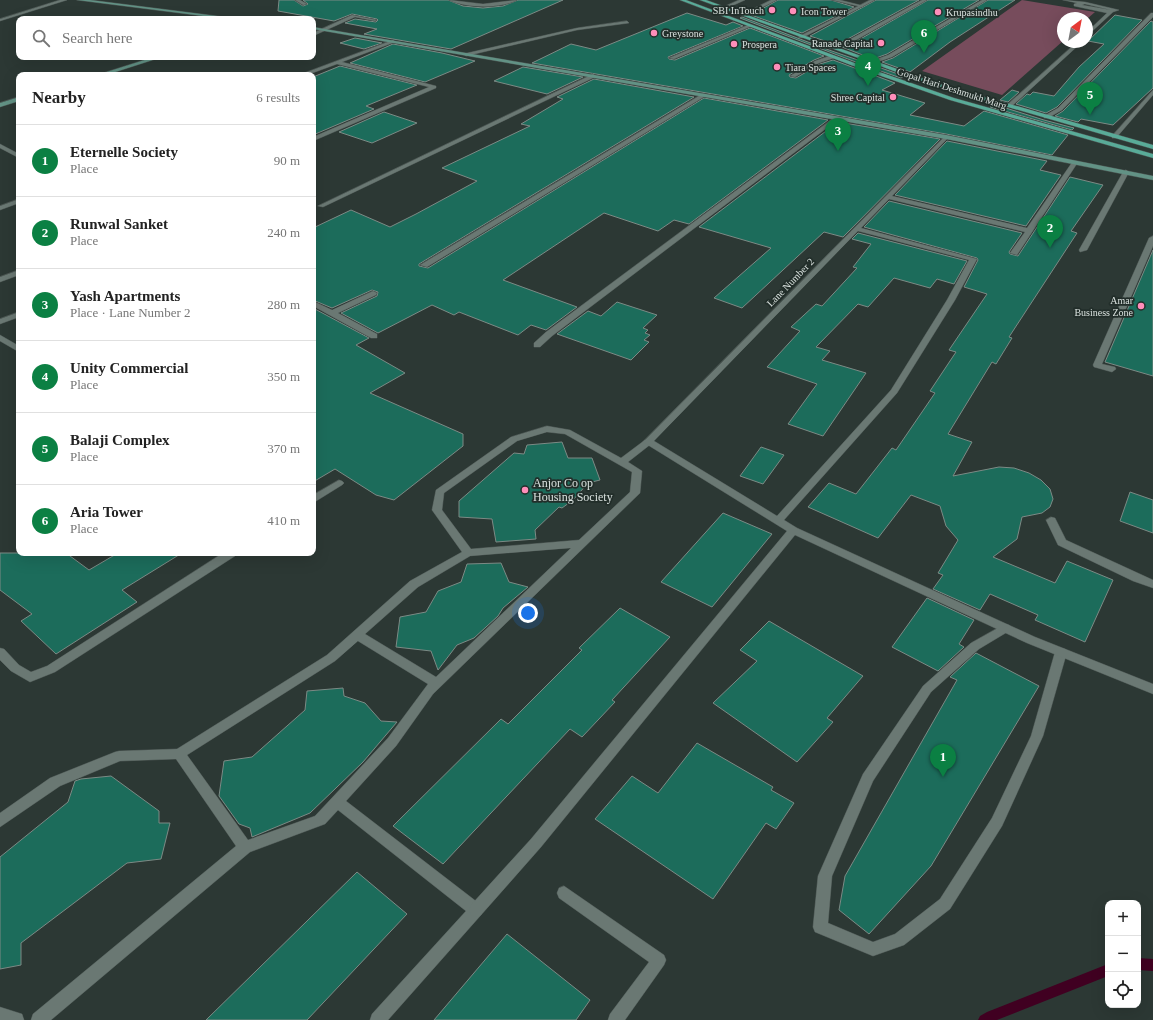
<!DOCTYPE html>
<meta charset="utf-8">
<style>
:root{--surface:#fff;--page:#f2f2f2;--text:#222;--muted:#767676;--line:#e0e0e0;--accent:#0b8043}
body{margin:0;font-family:Georgia,serif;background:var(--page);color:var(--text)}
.controls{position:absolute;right:12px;bottom:12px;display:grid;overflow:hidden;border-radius:8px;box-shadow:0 4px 16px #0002}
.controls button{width:36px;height:36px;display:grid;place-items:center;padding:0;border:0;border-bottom:1px solid var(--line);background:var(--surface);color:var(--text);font:20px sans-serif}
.compass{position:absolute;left:1057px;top:12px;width:36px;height:36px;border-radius:50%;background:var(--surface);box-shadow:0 4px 16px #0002;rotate:32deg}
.you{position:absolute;left:528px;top:613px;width:14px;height:14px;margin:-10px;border:3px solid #fff;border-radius:50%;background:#1a73e8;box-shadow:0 0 0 6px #1a73e833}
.badge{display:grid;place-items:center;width:26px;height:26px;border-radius:50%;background:var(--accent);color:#fff;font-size:13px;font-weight:700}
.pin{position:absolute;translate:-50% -33px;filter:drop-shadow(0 1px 2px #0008)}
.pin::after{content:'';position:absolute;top:21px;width:14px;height:12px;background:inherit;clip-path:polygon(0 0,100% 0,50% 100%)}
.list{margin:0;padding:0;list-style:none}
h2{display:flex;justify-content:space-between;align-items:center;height:52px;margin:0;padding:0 16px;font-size:17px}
h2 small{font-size:13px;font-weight:400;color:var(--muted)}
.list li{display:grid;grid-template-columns:26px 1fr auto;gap:12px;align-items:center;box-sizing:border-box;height:72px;padding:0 16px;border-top:1px solid var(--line)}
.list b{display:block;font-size:15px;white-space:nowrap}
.list p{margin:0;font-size:13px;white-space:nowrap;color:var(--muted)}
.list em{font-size:13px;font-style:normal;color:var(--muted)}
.icon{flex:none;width:22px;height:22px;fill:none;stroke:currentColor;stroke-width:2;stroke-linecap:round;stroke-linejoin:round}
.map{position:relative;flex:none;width:1153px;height:1020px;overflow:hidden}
.search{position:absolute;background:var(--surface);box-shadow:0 4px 16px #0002;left:16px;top:16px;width:300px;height:44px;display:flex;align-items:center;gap:10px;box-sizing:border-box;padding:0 14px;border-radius:8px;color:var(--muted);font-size:15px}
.panel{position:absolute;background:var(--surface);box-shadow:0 4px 16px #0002;left:16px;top:72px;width:300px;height:484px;border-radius:8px}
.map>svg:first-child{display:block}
.green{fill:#774c5c}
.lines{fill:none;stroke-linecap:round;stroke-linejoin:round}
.stream{fill:#400021;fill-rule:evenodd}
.building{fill:#1c6c5b;stroke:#7c8a85}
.lane-casing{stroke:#4b5552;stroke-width:1}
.street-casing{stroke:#4b5552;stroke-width:1}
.secondary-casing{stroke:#4b5552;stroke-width:1}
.primary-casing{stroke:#4b5552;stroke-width:1}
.lane{fill:#6a7873;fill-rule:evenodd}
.street{fill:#6a7873;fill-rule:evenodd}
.secondary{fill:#629285;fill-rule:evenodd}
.primary{fill:#59ab98;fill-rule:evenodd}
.poi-dot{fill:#ff8eba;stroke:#222e2a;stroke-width:1.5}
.labels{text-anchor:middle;stroke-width:3.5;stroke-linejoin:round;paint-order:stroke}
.far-poi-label{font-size:10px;fill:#d9e1de;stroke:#222e2a;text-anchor:start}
.far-street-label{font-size:10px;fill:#d9e1de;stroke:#222e2a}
.poi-label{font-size:12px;fill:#d9e1de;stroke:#222e2a;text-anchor:start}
</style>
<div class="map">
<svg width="1153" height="1020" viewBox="0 0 1153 1020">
<rect width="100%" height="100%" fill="#2c3834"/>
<path class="green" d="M1022,0L1095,12L1087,19L1063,18V41L1002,95L922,71Z"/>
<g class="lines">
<path class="stream" d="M1138,958L1153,959V971L1138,970Z
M1108,964V976L997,1020H978L980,1016L987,1012Z"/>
</g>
<path class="building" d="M279,0H294L303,6L308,4L303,0H448L463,6L483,8L503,6L518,0H563L451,49L364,34L377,29L345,23L355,19L376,22L378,20L377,19L352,14L334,21L278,11Z
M778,0H831L854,7L802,33L751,15Z
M876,0H919L844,41L834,44L810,36Z
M928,0H979L887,54L873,59L842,47L850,45Z
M988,0H1015L950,42L910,72L882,62L893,58Z
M687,13L726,25L733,22L743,26L668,57L669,59L675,60L750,28L824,56L814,60L789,75L790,77L796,78L820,64L833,60L895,83L882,90L925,103L910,115L964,126L984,111L1068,135L1052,155L946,134L532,63L571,44L596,50Z
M1115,15L1142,20L1057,107L1046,113L1016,104L1027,94L1030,95L1033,92L1054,96L1079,67L1104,44L1088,41Z
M742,17L829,50L904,76L901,78L869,67L740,18Z
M1151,21L1153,22V88L1113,125L1081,119L1078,122L1055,116L1063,111Z
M355,38L382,43L364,49L340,43Z
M393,44L442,53L475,61L425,82L350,63Z
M340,66L417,85L366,106L374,109L313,135V77Z
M523,67L583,77L547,94L494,81Z
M594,79L694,97L419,264V266L428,268L704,98L828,120L689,224L674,220L658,231L604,213L503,280L577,307L546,330L531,325L518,335L459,312L454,315L432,305L378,333L341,313L377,296L378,292L372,290L332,308L313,300V228L351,210L390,227L416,214L477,181L442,168L530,126L521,124L563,99L557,97Z
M1012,90L1019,92L1008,102L1000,100Z
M993,104L1044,120L1074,128L1072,130L990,107Z
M384,112L417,123L372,143L339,132Z
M838,122L940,139L843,237L824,232L742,308L714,298L771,248L699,227Z
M947,141L1047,161L1040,170L1061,175L1026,226L895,195Z
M1070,177L1103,185L1071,231L1077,233L1009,337L1012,338L996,364L992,362L948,434L972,442L953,476L999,467L1014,468L1029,473L1041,480L1050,489L1053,499L1050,507L1042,513L1022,517L1017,539L993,557L1055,583L1067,561L1113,580L1085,642L1035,620L1038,615L990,594L980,610L933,589L943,575L938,573L958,540L946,526L940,506L911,495L878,538L808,507L829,483L856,494L892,448L896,450L935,393L930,391L956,352L949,350L987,294L964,287L978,260L977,258L864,227L889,201L1022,233L1009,252L1010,254L1018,256Z
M858,233L967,261L954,284L937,279L930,288L894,278L868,307L858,304L816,347L830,351L822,360L866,373L823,436L788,424L817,384L767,367L800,331L791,327L816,304L822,306L857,268L853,267L871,244L852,239Z
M1153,250V376L1105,362Z
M617,302L657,315L643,328L648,330L645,333L650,335L644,340L649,342L631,360L557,334L588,311L601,316Z
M313,308L369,338L356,345L405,373L370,393L463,434V446L394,500L376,495L335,469L313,482Z
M562,442L568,458H592L600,480L588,483L573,500L562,508L559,507L535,530L536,539L496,542L492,519L459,517V501L514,453L524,454L527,445Z
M761,447L784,455L763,484L740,476Z
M1130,492L1153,500V533L1120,521Z
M723,513L772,534L712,607L661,582Z
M0,553H66L89,570L118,553H182L122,590L137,602L56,654L21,621L32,614L0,590Z
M501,563L509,582L528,587L503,608L498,616L474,638L457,645L438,670L431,651L396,647L400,617L426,612L438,591L461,582L467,564Z
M927,598L974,620L959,644L964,647L938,671L892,647Z
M620,608L670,637L612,700L615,702L582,737L570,729L443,864L393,826L501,719L508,724L582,650L579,648Z
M769,621L863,676L827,718L833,722L797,762L713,703L757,661L740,650Z
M976,653L1039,686L931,866L869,934L839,910L845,876L957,680L950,677Z
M343,688L344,696L365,703L381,721L397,722L363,762L310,813L252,837L250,828L239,824L219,796L224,761L252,757L305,710L307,691Z
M697,743L773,787L771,790L794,803L776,829L766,823L713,899L595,819L632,776L658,793Z
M111,776L159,811V823H170L161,859L127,863L21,943V965L0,969V857L68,802L75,781L81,779Z
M357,872L407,914L307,1020H206Z
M507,934L590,1000L576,1020H434Z"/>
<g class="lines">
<g class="lane-casing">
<path id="lane" d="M739,0H745L716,13L712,12Z
M771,0H777L745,16L741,15Z
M832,0H840L864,6L862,7Z
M627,21L629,23L577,30L466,56L463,54L577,28Z
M748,25L752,26L674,59L669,58Z
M832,55L834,58L819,63L795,77L790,76L815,61Z
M1126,170L1129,172L1087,250L1080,252L1079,250L1123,172Z
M1153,236V246L1102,364L1115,367L1116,369L1112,372L1094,367L1093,365L1149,238Z
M547,426L570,430L621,458L645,440H651L653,442L651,444L628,462L642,471L640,493L433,694L396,746L346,801L481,905L483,910L481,915L388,1020H370L372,1014L466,911L338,810L325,824L250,852L51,1020H31L33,1014L236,846L176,759L120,761L60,786L0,827V813L50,778L115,752L119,751L177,749L327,655L410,581L462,552L432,510L436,490L511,437ZM547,432L565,434L632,472L630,492L579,540L471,549L442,510L444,493L517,441ZM571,548L436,677L365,634L418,587L470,556ZM358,641L428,684L388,738L315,816L248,840L187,755L335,661Z
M1051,517L1055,518L1066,540L1153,580V588L1133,581L1058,545L1046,520Z
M1005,624L1009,625L1011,628L1009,631L979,649L931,692L873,781L832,876L828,923L873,942L895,934L940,899L992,818L1031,736L1055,652L1057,649L1061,648L1065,649L1067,652L1043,736L1002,826L950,909L904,945L873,956L815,932L813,927L818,876L863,774L923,686L971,643Z
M564,886L664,955L666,960L664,965L625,1020H608L610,1014L649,962L559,898L557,893L559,888Z
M0,1007L22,1014L24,1020H0Z"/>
</g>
<g class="street-casing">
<path id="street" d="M60,0H67L0,21V19Z
M295,0H300L307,4L303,5Z
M449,0L483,4L517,0C502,9 464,8 449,0Z
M870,0H875L802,38L798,37Z
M922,0H927L849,44L830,49L828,48L845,42Z
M982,0H987L892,57L872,64L869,62L888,55Z
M1063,0L1085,2L1119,10L1113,12L1087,36V32L1107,13L1074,6V4L1077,3ZM1085,4L1111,10L1082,5Z
M1151,13H1153V17L1062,110L1048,118H1044V116L1058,108Z
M352,15L377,20L375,21L355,17L313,36V33Z
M393,40L395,42L342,62L436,86V88L313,141V137L429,87L337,64L307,75H299Z
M1077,42H1082L1011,107H1007V105Z
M593,74L596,76L595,77L323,207L318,206Z
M1153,90V95L1116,138H1112V136Z
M702,94L707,95L427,267L420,265Z
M835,117L840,118L552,336L540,347H534V343L546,332Z
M946,135L949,137L948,138L892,196L1027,228L1073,161L1078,162L1017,255L1010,253L1025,232L889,199L861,228L977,259L955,300L897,393L784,520L797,528L1035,637L1153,684V694L1027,643L795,535L541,847L481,915L476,917L471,915L469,910L471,905L531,839L787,531L643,442ZM858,231L969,260L947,300L891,390L777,516L654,441Z
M0,144L19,154V158L0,148Z
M19,199V203L0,210V206Z
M19,270V275L0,282V277Z
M373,291L377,293L376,295L338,313L377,334V338H371L313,306V301L332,310Z
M19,312V317L0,324V319Z
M0,335L19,346V352L0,341Z
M339,480L342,481L344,483L342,485L313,503V495Z
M223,553H236L235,556L55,672L30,682L11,671L0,660V648L4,649L19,665L31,672L47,666Z"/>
</g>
<g class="secondary-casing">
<path id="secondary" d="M77,0H90L241,19H227Z
M313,27L946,135L1153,176V180L946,139L313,29Z
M154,57H162L106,75H97Z
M19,97V101L0,107V103Z"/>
</g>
<g class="primary-casing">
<path id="primary" d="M680,0H686L868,68L954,98L1153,154V158L950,100L864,70Z
M700,0H706L936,83L1153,145V149L932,85Z"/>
</g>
<use href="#lane" class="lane"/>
<use href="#street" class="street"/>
<use href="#secondary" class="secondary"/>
<use href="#primary" class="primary"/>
</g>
<g class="poi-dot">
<circle cx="772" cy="10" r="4"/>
<circle cx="793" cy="11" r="4"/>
<circle cx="938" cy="12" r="4"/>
<circle cx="654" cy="33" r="4"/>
<circle cx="881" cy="43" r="4"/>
<circle cx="734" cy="44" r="4"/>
<circle cx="777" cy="67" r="4"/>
<circle cx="893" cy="97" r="4"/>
<circle cx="1141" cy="306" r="4"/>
<circle cx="525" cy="490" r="4"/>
</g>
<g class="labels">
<g class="far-poi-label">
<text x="764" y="14" text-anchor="end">SBI InTouch</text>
<text x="801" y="15">Icon Tower</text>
<text x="946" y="16">Krupasindhu</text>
<text x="662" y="37">Greystone</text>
<text x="873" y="47" text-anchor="end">Ranade Capital</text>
<text x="742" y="48">Prospera</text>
<text x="785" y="71">Tiara Spaces</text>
<text x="885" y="101" text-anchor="end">Shree Capital</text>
<text x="1133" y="304" text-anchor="end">Amar<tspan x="1133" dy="12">Business Zone</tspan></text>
</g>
<g class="far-street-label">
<text transform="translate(952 88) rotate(18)" y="4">Gopal Hari Deshmukh Marg</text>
<text transform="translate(790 282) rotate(-46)" y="4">Lane Number 2</text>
</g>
<g class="poi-label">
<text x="533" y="487">Anjor Co op<tspan x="533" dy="14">Housing Society</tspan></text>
</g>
</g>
</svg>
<div class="controls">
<button>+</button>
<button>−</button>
<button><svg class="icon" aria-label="locate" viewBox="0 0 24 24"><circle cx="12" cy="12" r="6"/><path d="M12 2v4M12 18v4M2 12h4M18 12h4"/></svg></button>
</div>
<svg class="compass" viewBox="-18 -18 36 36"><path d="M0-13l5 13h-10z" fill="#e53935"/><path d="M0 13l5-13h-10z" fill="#767676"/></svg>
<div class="you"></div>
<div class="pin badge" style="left:943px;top:777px">1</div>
<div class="pin badge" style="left:1050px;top:248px">2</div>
<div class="pin badge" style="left:838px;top:151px">3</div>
<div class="pin badge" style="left:868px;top:86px">4</div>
<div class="pin badge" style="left:1090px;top:115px">5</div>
<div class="pin badge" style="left:924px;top:53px">6</div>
<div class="search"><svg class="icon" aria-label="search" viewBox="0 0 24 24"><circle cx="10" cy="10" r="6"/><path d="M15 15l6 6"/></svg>Search here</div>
<section class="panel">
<h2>Nearby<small>6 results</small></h2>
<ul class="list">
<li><span class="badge">1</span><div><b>Eternelle Society</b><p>Place</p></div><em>90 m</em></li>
<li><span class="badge">2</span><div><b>Runwal Sanket</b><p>Place</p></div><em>240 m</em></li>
<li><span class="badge">3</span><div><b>Yash Apartments</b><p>Place · Lane Number 2</p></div><em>280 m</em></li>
<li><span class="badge">4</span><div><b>Unity Commercial</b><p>Place</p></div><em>350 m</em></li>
<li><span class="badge">5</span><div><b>Balaji Complex</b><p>Place</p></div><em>370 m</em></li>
<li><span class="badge">6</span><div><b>Aria Tower</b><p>Place</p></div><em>410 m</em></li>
</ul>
</section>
</div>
